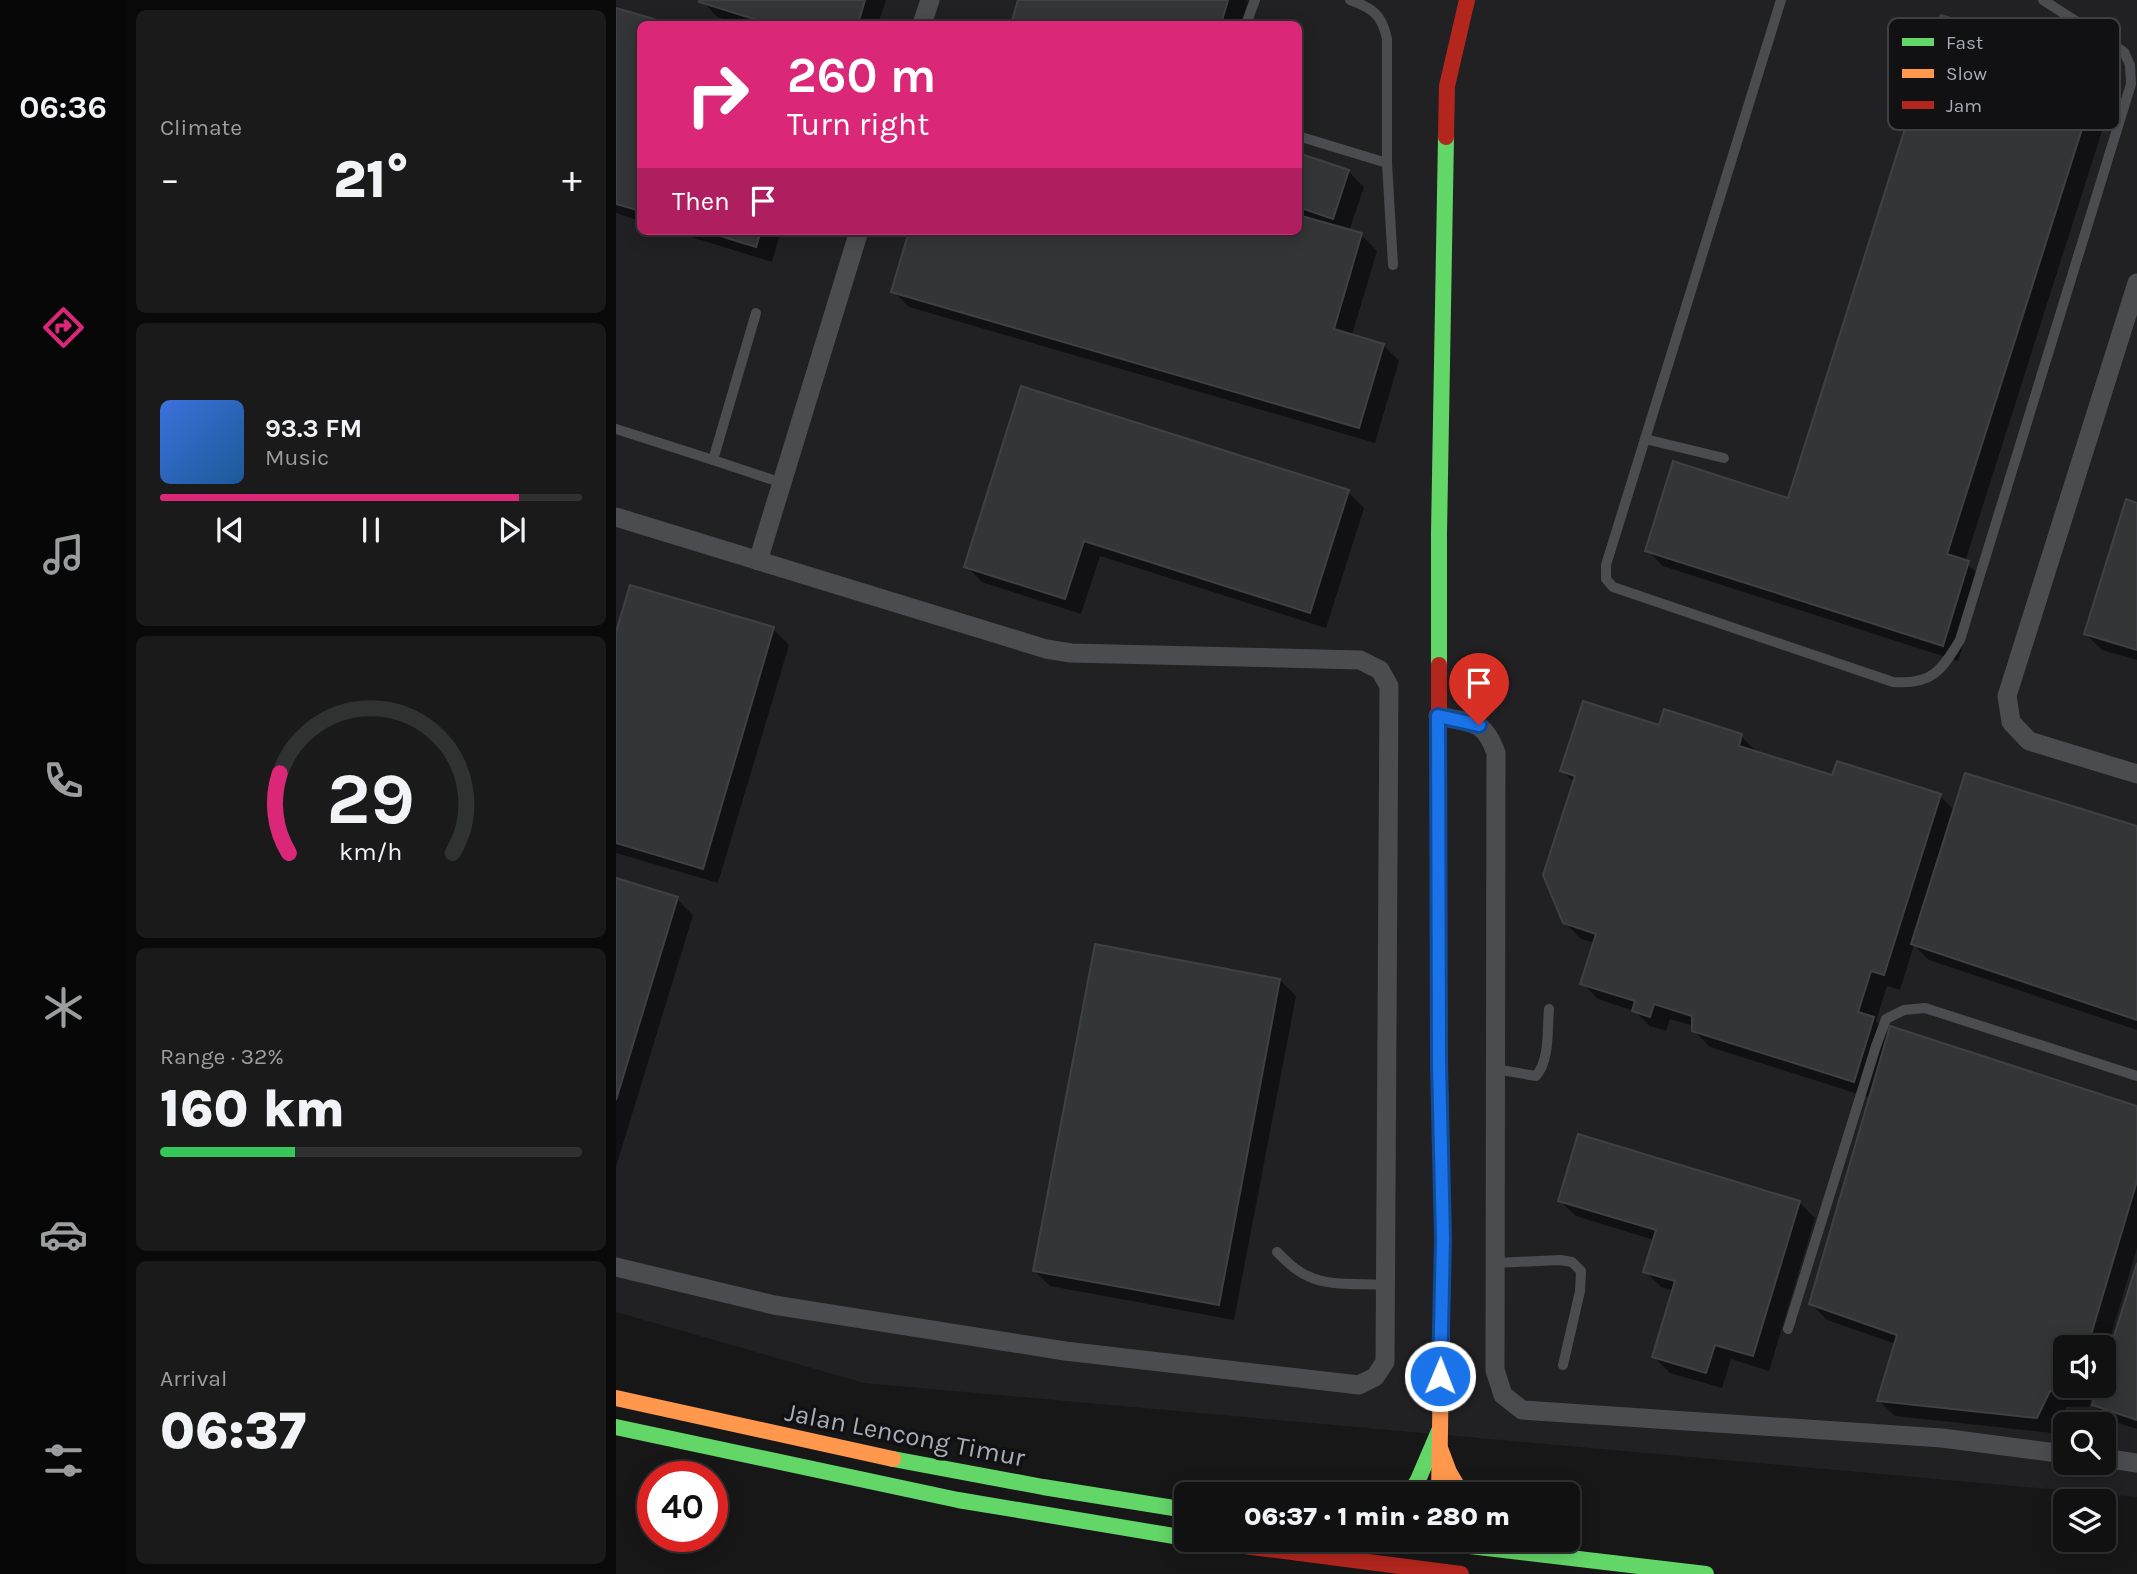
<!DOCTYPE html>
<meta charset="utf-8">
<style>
body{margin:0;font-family:Karla,sans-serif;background:#1a1a1a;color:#f1f3f6;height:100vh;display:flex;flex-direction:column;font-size:26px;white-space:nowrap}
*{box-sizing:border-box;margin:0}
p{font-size:23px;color:#9c9d9f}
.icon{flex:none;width:38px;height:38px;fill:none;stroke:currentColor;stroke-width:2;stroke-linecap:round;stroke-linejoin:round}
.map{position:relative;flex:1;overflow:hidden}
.sheet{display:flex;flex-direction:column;gap:10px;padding:10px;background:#090909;width:490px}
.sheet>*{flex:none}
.top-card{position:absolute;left:21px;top:21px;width:665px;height:214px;border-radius:10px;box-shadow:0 4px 18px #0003,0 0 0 2px #303131;background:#db2777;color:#fff;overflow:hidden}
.tools{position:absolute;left:1437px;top:1335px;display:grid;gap:14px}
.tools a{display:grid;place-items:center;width:63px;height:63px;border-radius:10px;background:#111;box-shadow:0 4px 18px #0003,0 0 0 2px #303131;font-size:35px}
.speed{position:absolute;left:21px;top:1461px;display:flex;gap:14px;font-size:35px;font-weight:700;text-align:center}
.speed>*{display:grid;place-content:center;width:91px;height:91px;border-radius:50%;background:#111;box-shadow:0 4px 18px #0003,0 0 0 2px #303131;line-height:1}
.speed .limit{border:10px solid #d22;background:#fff;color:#111}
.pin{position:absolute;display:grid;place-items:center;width:60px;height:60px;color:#fff;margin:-72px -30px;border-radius:50% 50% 50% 0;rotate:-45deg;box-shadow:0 0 7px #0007}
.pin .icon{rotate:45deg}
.me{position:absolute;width:77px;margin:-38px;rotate:1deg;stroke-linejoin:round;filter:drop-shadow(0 0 5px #0008)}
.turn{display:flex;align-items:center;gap:24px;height:147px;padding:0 35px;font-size:32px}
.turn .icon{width:91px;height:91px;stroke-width:2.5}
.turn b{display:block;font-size:49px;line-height:60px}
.then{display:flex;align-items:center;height:66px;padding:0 35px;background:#0003;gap:14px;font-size:26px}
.big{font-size:52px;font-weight:800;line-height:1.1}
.sheet .card{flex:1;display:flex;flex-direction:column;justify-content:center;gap:10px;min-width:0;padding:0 24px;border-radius:10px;background:#1a1a1a}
.sheet .dial{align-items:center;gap:0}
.dial svg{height:182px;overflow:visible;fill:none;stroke:#303131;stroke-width:7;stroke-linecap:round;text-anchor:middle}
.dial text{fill:#f1f3f6;stroke:none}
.song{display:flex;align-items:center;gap:21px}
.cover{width:84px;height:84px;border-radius:10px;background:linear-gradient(135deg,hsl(220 70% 55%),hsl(210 70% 35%))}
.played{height:7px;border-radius:4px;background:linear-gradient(90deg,#db2777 85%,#303131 85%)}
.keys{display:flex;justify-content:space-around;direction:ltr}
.heat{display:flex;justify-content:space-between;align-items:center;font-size:38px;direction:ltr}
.charge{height:10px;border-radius:5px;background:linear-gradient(90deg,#34c759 32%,#303131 0)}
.trip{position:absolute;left:558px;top:1482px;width:406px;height:70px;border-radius:10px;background:#111;box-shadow:0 4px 18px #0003,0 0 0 2px #303131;font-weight:800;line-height:70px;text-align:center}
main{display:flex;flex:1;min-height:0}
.menu{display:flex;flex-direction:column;width:126px;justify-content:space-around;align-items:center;background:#070707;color:#9c9d9f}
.menu .icon{width:49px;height:49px}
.menu .active{color:#db2777}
.menu b{font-size:32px;color:#f1f3f6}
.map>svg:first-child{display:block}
.built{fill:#212124;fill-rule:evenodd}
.shadow{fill:#0007}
.building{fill:#343537;stroke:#3f4043;stroke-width:2}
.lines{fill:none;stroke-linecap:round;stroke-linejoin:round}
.lane{stroke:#4b4c50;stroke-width:10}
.street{stroke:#4b4c50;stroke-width:19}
.fast{stroke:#63d668;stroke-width:16}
.slow{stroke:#ff974d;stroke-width:16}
.jam{stroke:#b3261e;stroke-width:16}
.route-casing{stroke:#114b97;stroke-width:18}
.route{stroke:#1a73e8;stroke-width:12}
.labels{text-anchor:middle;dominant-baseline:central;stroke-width:7;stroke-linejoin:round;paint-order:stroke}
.street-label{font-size:26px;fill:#a8adb8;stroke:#111113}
.key{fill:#111113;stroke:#3e4045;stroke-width:2}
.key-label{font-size:19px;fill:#a8adb8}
</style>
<main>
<nav class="menu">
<b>06:36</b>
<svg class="icon active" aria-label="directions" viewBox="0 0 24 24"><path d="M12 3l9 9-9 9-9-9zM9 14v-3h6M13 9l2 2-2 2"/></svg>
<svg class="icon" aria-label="music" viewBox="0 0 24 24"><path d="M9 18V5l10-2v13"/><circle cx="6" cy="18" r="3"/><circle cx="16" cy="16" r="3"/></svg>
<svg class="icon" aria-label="phone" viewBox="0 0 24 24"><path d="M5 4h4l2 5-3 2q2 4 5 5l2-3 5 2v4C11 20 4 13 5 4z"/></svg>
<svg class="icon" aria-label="climate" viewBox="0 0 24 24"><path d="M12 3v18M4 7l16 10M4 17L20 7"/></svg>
<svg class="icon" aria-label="car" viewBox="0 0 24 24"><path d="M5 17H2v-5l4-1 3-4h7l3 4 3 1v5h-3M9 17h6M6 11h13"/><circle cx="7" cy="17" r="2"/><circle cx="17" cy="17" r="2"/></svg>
<svg class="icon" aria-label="filters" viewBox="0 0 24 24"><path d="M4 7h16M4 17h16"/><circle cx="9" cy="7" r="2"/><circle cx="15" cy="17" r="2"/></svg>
</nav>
<section class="sheet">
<div class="card"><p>Climate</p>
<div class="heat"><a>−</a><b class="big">21°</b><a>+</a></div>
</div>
<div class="card">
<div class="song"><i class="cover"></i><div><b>93.3 FM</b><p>Music</p></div></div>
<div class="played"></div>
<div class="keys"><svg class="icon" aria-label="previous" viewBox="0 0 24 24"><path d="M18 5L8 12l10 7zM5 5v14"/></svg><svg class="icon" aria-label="pause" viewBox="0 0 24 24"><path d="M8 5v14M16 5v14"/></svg><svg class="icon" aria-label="next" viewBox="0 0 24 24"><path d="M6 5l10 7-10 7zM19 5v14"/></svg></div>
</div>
<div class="card dial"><svg viewBox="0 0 100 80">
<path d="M14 69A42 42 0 1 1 86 69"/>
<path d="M14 69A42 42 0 0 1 10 34" stroke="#db2777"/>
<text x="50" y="56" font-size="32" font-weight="700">29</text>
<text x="50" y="72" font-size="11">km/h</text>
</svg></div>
<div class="card"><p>Range · 32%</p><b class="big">160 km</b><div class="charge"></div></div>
<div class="card"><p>Arrival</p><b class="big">06:37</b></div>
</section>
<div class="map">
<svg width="1521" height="1574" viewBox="0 0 1521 1574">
<rect width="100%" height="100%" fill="#171717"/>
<path class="built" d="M0,0h1521v1497l-1273,-114 -248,-71zM24,24h658v207h-658zM1449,1348h39v38h-39zM1449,1424h39v39h-39z"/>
<g class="shadow">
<path d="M86,0h184l-8,24h-139l-22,-7z"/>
<path d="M404,0h226l2,2 -7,22h-229z"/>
<path d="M0,9l49,15h-25v197l-24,-8z"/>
<path d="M1485,68l16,16 -152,478 19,17 -26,82 -295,-95 -16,-16 142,-50z"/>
<path d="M682,155l50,16 16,16 -15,44 12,4 16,16 -25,84 31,10 16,16 -24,82 -466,-136 -16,-16 18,-60h387z"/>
<path d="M56,231h109l-9,31z"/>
<path d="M406,388l326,104 16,16 -38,120 -226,-72 -19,58 -99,-32 -16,-16z"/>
<path d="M1521,504v156l-35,-10 -16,-16z"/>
<path d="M157,629l16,16 -71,238 -102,-30v-215z"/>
<path d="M1044,727l81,9 16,16 76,26 107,18 15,15 182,17v202l-208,-70 -15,-15 -14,45 -13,-4 -11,35 13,14 248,73v140l-33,111v-11h-39v38h30l-6,21h-23l-13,26 -158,-17 -16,-15 17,-57 -69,-24 -16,-16 60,-206 -161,-51 -16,-16v-5l-24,-7 -4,12 -16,-5 -16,-15 -36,-12 -16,-16 13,-40 -14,-4 -17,-17 10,-140 -12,-11z"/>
<path d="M0,880l61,19 16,16 -77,252z"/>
<path d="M664,980l16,16 -62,324 -184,-34 -16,-16z"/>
<path d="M944,1201l239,1 16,16 -46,153 -38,-12 -9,29 -52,-15 -16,-16 20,-66 -13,-4 -16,-16 9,-31 -78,-24z"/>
<path d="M1521,1269v160l-28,-9 -16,-16 6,-18h5v-13z"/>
</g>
<g class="building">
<path d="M84,0h165l-7,24h-88l-71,-22z"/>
<path d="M402,0h210l-7,24h-210z"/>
<path d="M0,8l55,16h-31v187l-24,-7z"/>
<path d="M1325,15l161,51 -155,488 22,7 -26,85 -298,-95 28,-90 115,37z"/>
<path d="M682,153l51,17 -16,49 -35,-12z"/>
<path d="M682,215l64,18 -28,96 50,15 -25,84 -468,-136 18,-61h389z"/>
<path d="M88,231h57l-5,16z"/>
<path d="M405,386l328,104 -39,123 -226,-72 -19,58 -101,-32z"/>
<path d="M1510,499l11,4v147l-53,-16z"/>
<path d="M14,585l144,42 -71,242 -87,-26v-211z"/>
<path d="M967,701l76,24 5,-16 78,25 -3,12 93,29 5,-14 104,33 -57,181 -13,-4 -13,41 16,5 -20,65 -162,-51v-15l-38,-12 -4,13 -18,-6 3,-10 -55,-17 16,-50 -33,-11 -20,-48 32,-99 -15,-5z"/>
<path d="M1349,773l172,53v194l-226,-76z"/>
<path d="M0,878l62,19 -62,203z"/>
<path d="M479,944l185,35 -61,326 -186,-34z"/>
<path d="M1274,1026l247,80v75l-50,167h-22v38h10l-2,6 -23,-1 -13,27 -160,-17 20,-66 -88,-31z"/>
<path d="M962,1134l222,67 -47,155 -38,-11 -9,28 -54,-16 23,-76 -32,-9 13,-42 -98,-29z"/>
<path d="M1521,1263v157l-45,-15 6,-19h6v-18z"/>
</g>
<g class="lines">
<g class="lane">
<path d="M734,0c22,8 32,14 37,39v124l6,102"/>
<path d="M1165,0l-175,565v14l7,8 280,95c39,3 48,-11 67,-42l171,-556 -1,-19 -6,-13 -81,-52"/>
<path d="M630,24l9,-24"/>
<path d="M682,136l89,27"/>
<path d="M140,313l-43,147 69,23"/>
<path d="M0,429l97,31"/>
<path d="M1029,439l79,19"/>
<path d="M879,1069l41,7c14,-16 11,-46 13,-67"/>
<path d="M661,1252c9,9 19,19 31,24 21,11 54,7 77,9"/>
<path d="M879,1263l65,-3 12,2 9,9 -1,20 -17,74"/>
<path d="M1172,1329l88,-283 10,-27 18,-9 21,-2 212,68"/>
</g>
<g class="street">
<path d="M306,24l8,-24"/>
<path d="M1521,283l-130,413 4,26 18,19 108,33"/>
<path d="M0,517l430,132 25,4 289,7 20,10 9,16 -4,676 -10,15 -16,8 -294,-34 -291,-46 -158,-38"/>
<path d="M142,561l101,-330"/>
<path d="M822,716c33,7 46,3 58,37l-1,617 8,25 19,15 420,28 123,16"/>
<path d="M1488,1458l33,5"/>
</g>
<g class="fast">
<path d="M823,665v-132l7,-396"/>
<path d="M0,1427l342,73 228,38"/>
<path d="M277,1459l150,28 143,23"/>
<path d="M793,1494l9,-14 21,-49"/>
<path d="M803,1540l287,34"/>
</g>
<g class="slow">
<path d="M823,1040l4,199 -4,255"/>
<path d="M0,1398l277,61"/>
<path d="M824,1448l9,24 13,22"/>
</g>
<g class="jam">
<path d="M830,137l1,-51 20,-86"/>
<path d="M823,665v375"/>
<path d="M582,1540l263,34"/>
</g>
</g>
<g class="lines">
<g class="route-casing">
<path id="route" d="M824,1376l3,-137 -4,-176 -1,-347 41,9"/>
</g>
<use href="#route" class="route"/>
</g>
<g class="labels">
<g class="street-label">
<text transform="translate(289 1435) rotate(11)">Jalan Lencong Timur</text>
</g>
</g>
<rect x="1272" y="18" width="232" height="112" rx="10" class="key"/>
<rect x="1286" y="38" width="32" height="8" fill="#63d668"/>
<rect x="1286" y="69" width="32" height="9" fill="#ff974d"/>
<rect x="1286" y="101" width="32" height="8" fill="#b3261e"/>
<g class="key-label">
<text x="1330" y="49">Fast</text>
<text x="1330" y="80">Slow</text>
<text x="1330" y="112">Jam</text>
</g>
</svg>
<div class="tools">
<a><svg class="icon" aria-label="sound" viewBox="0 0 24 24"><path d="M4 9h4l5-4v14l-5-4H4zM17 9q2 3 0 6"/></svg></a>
<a><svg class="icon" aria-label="search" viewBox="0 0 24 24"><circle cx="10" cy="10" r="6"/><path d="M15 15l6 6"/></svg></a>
<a><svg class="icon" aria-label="layers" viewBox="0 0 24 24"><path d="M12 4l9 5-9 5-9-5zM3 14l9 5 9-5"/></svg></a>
</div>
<div class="speed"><div class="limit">40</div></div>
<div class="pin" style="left:863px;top:725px;background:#d93025"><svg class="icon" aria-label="arrive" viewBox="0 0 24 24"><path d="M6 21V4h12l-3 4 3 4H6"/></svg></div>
<svg class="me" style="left:824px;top:1376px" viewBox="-20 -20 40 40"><circle r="17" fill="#1a73e8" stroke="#fff" stroke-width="3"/><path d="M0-11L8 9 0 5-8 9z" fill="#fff"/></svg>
<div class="trip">06:37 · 1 min · 280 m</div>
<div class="top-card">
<div class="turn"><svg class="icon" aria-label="right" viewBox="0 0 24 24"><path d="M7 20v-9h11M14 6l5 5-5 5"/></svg><div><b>260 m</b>Turn right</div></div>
<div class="then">Then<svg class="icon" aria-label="arrive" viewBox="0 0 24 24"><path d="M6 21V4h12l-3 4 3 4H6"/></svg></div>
</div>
</div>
</main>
